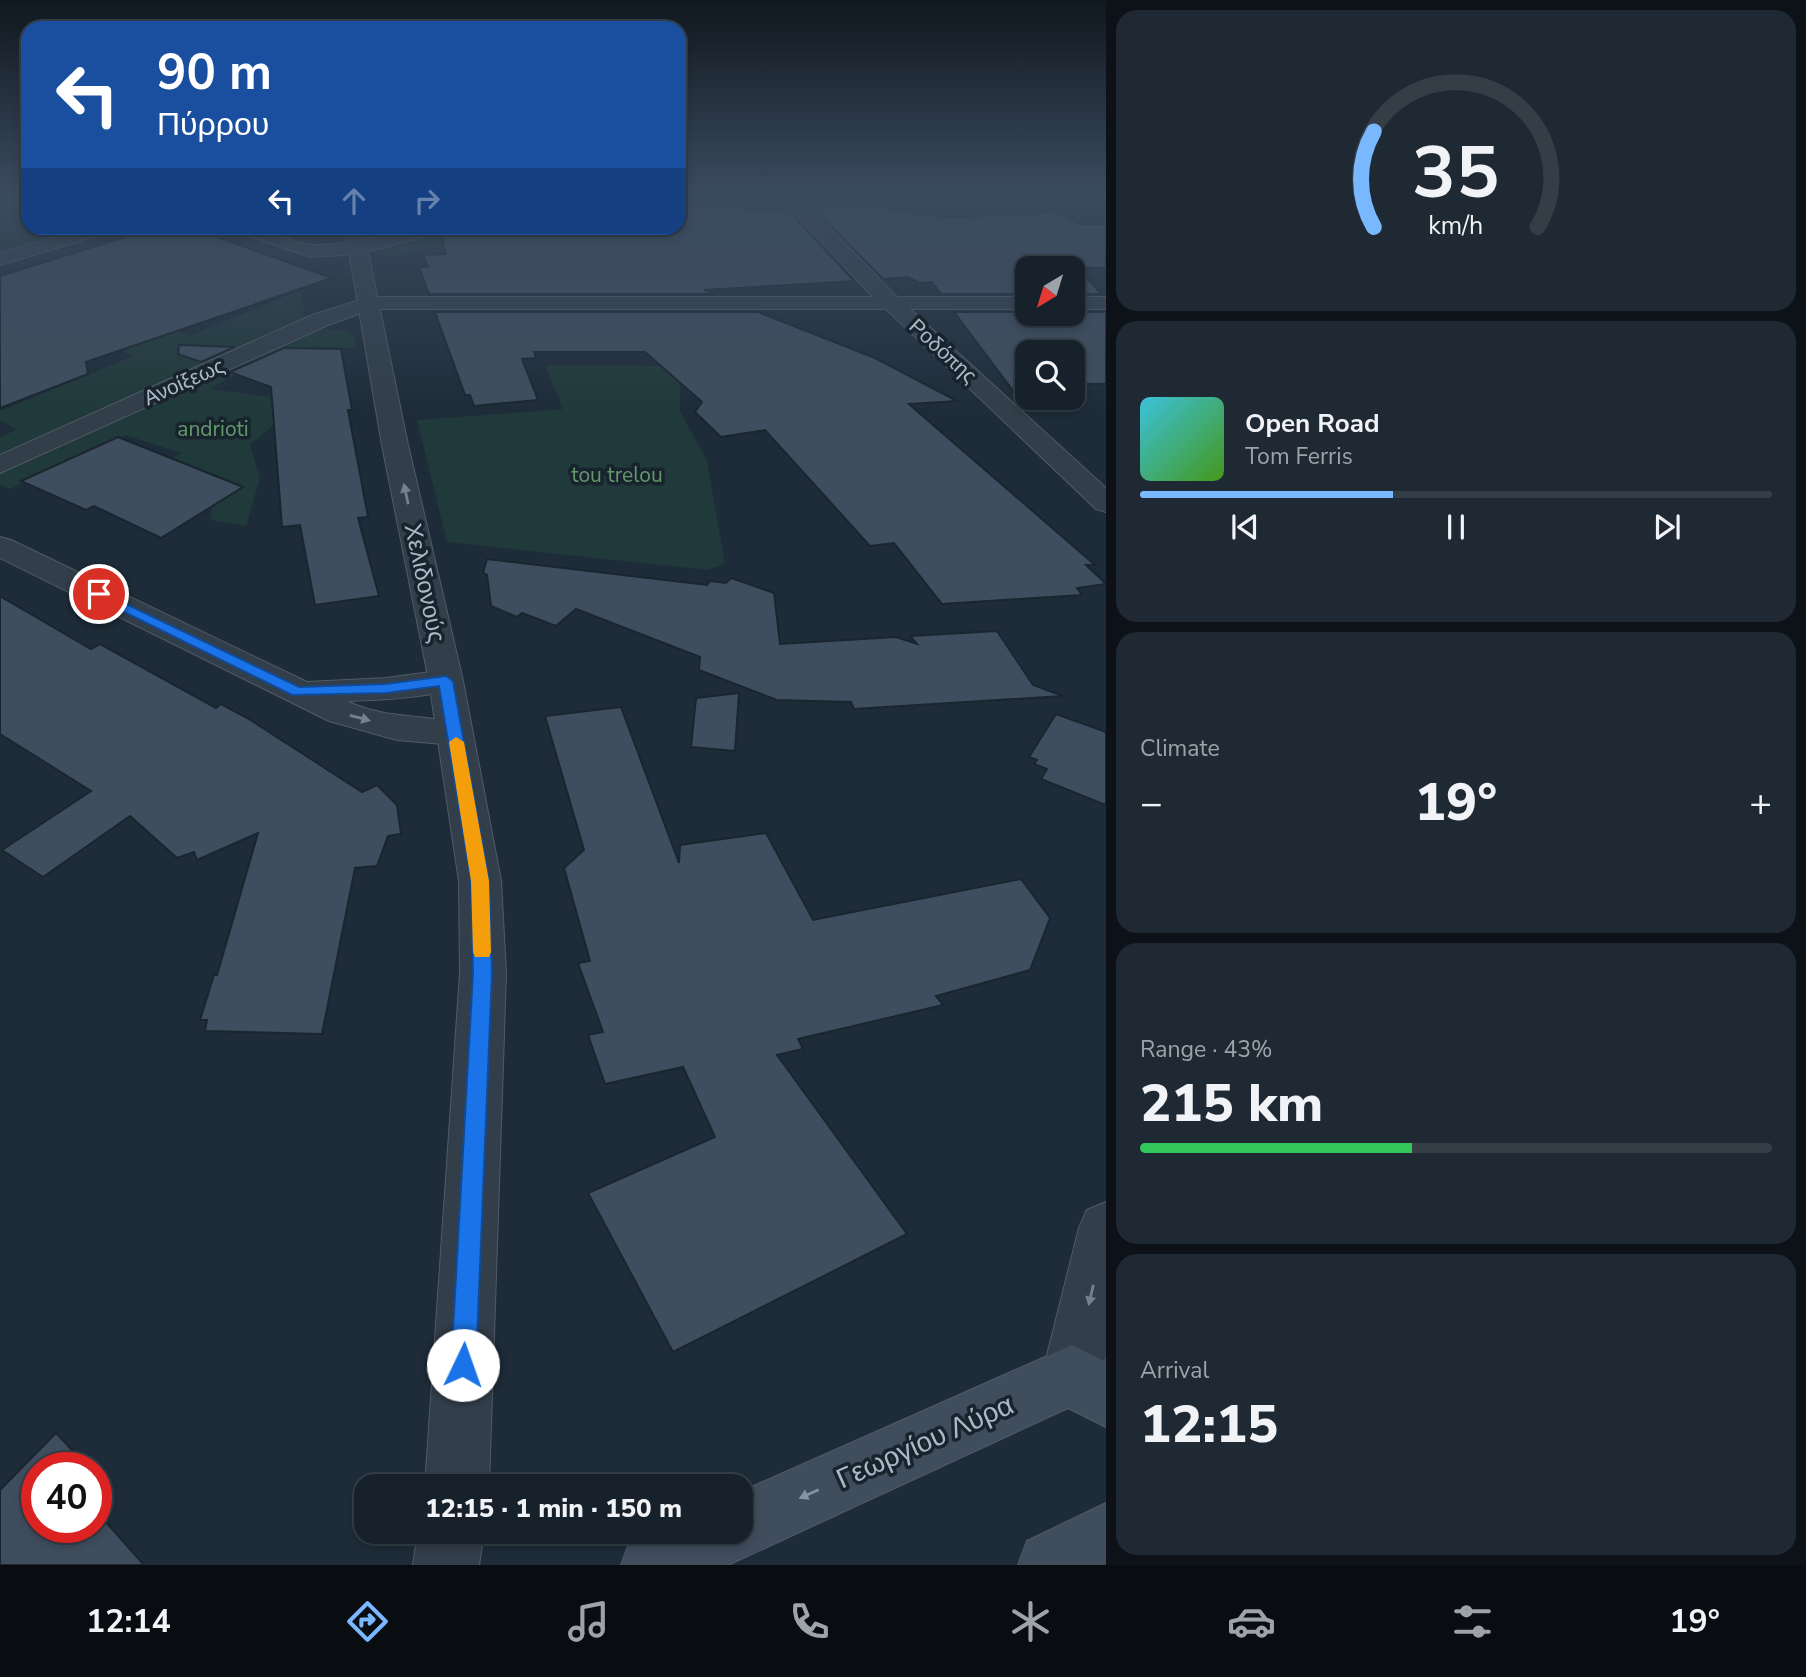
<!DOCTYPE html>
<meta charset="utf-8">
<style>
body{margin:0;font-family:"Nunito Sans",sans-serif;background:#1f2933;color:#f1f3f6;height:100vh;display:flex;flex-direction:column;font-size:26px;white-space:nowrap}
*{box-sizing:border-box;margin:0}
p{font-size:23px;color:#9ea3a9}
.icon{flex:none;width:38px;height:38px;fill:none;stroke:currentColor;stroke-width:2;stroke-linecap:round;stroke-linejoin:round}
.map{position:relative;flex:1;overflow:hidden}
.details{display:flex;flex-direction:column;gap:10px;padding:10px;background:#0c1218;width:700px}
.details>*{flex:none}
.hud{position:absolute;left:21px;top:21px;width:665px;height:214px;border-radius:21px;box-shadow:0 4px 10px #0003,0 0 0 2px #353e47;background:#1a4fa0;color:#fff;overflow:hidden}
.needle{width:46px;rotate:218deg}
.fabs{position:absolute;left:1015px;top:256px;display:grid;gap:14px}
.fabs a{display:grid;place-items:center;width:70px;height:70px;border-radius:14px;background:#16212b;box-shadow:0 4px 10px #0003,0 0 0 2px #353e47;font-size:35px}
.speed{position:absolute;left:21px;top:1452px;display:flex;gap:14px;font-size:35px;font-weight:700;text-align:center}
.speed>*{display:grid;place-content:center;width:91px;height:91px;border-radius:50%;background:#16212b;box-shadow:0 4px 10px #0003,0 0 0 2px #353e47;line-height:1}
.speed .limit{border:10px solid #d22;background:#fff;color:#111}
.pin{position:absolute;display:grid;place-items:center;width:60px;height:60px;color:#fff;margin:-30px;border:4px solid #fff;border-radius:50%;box-shadow:0 2px 7px #0007}
.me{position:absolute;width:77px;margin:-38px;rotate:3deg;stroke-linejoin:round;filter:drop-shadow(0 0 5px #0008)}
.turn{display:flex;align-items:center;gap:24px;height:147px;padding:0 21px;font-size:32px}
.turn .icon{width:91px;height:91px;stroke-width:2.5}
.turn b{display:block;font-size:49px;line-height:60px}
.lanes{display:flex;align-items:center;height:66px;padding:0 21px;background:#0003;justify-content:center;gap:35px;direction:ltr}
.lanes .off{opacity:.35}
.big{font-size:52px;font-weight:800;line-height:1.1}
.details .card{flex:1;display:flex;flex-direction:column;justify-content:center;gap:10px;min-width:0;padding:0 24px;border-radius:21px;background:#1f2933}
.details .dial{align-items:center;gap:0}
.dial svg{height:182px;overflow:visible;fill:none;stroke:#353e47;stroke-width:7;stroke-linecap:round;text-anchor:middle}
.dial text{fill:#f1f3f6;stroke:none}
.song{display:flex;align-items:center;gap:21px}
.cover{width:84px;height:84px;border-radius:10px;background:linear-gradient(135deg,hsl(190 70% 55%),hsl(100 70% 35%))}
.played{height:7px;border-radius:4px;background:linear-gradient(90deg,#79b7ff 40%,#353e47 40%)}
.keys{display:flex;justify-content:space-around;direction:ltr}
.heat{display:flex;justify-content:space-between;align-items:center;font-size:38px;direction:ltr}
.charge{height:10px;border-radius:5px;background:linear-gradient(90deg,#34c759 43%,#353e47 0)}
.trip{position:absolute;left:354px;top:1474px;width:399px;height:70px;border-radius:21px;background:#16212b;box-shadow:0 4px 10px #0003,0 0 0 2px #353e47;font-weight:800;line-height:70px;text-align:center}
.tab-bar{display:flex;height:112px;justify-content:space-around;align-items:center;background:#090d11;color:#9ea3a9}
.tab-bar .icon{width:49px;height:49px}
.tab-bar .selected{color:#79b7ff}
.tab-bar b{font-size:32px;color:#f1f3f6}
main{display:flex;flex:1;min-height:0}
.map>svg:first-child{display:block}
.green{fill:#20393a}
.building{fill:#3f4e5e;stroke:#1a2530;stroke-width:2}
.lines{fill:none;stroke-linecap:round;stroke-linejoin:round}
.minor-casing{stroke:#505b67;stroke-width:2}
.tertiary-casing{stroke:#505b67;stroke-width:2}
.secondary-casing{stroke:#505b67;stroke-width:2}
.minor{fill:#323e4a;fill-rule:evenodd}
.tertiary{fill:#323e4a;fill-rule:evenodd}
.secondary{fill:#404d5d;fill-rule:evenodd}
.oneway{fill:#75818e}
.oneway2{fill:#8693a1}
.route{fill:#1a73e8;stroke:#114b97;stroke-width:2}
.slow{fill:#f59e0b}
.labels{text-anchor:middle;dominant-baseline:central;stroke-width:7;stroke-linejoin:round;paint-order:stroke}
.far-street-label{font-size:21px;fill:#acb8c6;stroke:#18232e}
.far-park-label{font-size:21px;fill:#62996a;stroke:#18232e}
.street-label{font-size:24px;fill:#acb8c6;stroke:#18232e}
.near-street-label{font-size:28px;fill:#acb8c6;stroke:#18232e}
</style>
<main>
<div class="map">
<svg width="1106" height="1565" viewBox="0 0 1106 1565">
<rect width="100%" height="100%" fill="#1e2c39"/>
<g class="green">
<path d="M14,198l9,3 5,-1v28h61l-89,26v-52z"/>
<path d="M469,228h129l34,12c-75,1 -149,2 -222,10l-3,4 -24,2v-5z"/>
<path d="M301,290l4,30 -305,140v-23l16,-7 -16,-10v-9l134,-55 -53,-20 63,-20 45,20z"/>
<path d="M317,328l32,4 6,7 1,9 -48,-1 -66,23 -32,19 62,8 9,22 -31,26 10,33 -14,48 -36,-6 4,-21 -68,-26 35,-20 -56,-18 -115,54 -10,-4v-11l189,-85h9l-12,-2z"/>
<path d="M545,365l136,1 -1,45 27,50 18,103 -18,6 -260,-28 -30,-122 146,-11z"/>
</g>
<g class="building">
<path d="M737,201l9,10 41,-2 67,72 -150,9 11,4h-286l-10,-27h9l-5,-12 23,-1 -5,-19 8,-7h230v-24z"/>
<path d="M869,206l36,4 5,4 20,-1 6,5 123,-6 20,12h27v44h-27l22,26h-28v-26h-46v26h-86l-9,-12 -12,1 -12,-6 -25,2 -70,-71z"/>
<path d="M154,228h38l140,50 -246,84 2,12 -88,34v-132z"/>
<path d="M435,312h323l117,46 82,43 -48,3 186,161h-9l20,19 -29,4 5,7 -140,9 -48,-61 -24,3 -105,-116 -44,7 -26,-25 7,-10 -57,-50h-111l2,6 -14,1 16,41 -64,6 -4,-11h-5z"/>
<path d="M954,312h152v72h-33l8,8 -8,1v-41h-46v44h-10z"/>
<path d="M179,345l56,2 -34,15 -23,-8z"/>
<path d="M284,348l57,1 11,61h-4l20,107 -10,1 21,78 -64,9 -15,-80 -18,2 -11,-140 -41,-15z"/>
<path d="M118,437l125,50 -82,51 -67,-32 -8,4 -65,-29z"/>
<path d="M487,559l220,26 3,-4 16,2 5,-5 43,15 6,51 116,-7 21,7 -7,-8 87,-5 36,54 30,11 -209,13 -3,-7 -74,-2 -78,-30 1,-13 -124,-48 -20,17 -34,-13 -5,4 -26,-11 -4,-31 -4,-2z"/>
<path d="M0,596l91,53 9,-5 116,64 5,-4 28,15 113,73 15,-7 20,20 4,29 -13,2 -11,30 -22,2 -33,166 -117,-3 2,-11h-7l14,-45h3l41,-142 -61,27 -3,-8 -17,6 -47,-42 -87,61 -41,-27 89,-59 -91,-57z"/>
<path d="M739,693l-4,58 -44,-4 5,-49z"/>
<path d="M621,707l58,156 1,-18 86,-12 47,87 208,-41 29,39 -20,52 -94,26 7,9 -145,34 5,10 -26,6 130,179 -234,118 -85,-159 127,-56 -32,-70 -78,17 -17,-49 15,-3 -25,-69 12,-2 -26,-93 20,-18 -39,-134z"/>
<path d="M1056,714l50,18v73l-65,-26 6,-10 -13,-5 3,-4 -8,-3z"/>
<path d="M56,1433l33,35h-52v60h59v-17l48,54h-144v-75z"/>
<path d="M96,1476l16,17 -16,17z"/>
</g>
<g class="lines">
<g class="minor-casing">
<g id="minor">
<path d="M777,194h19l101,103h130v12h-117l196,179v24l-10,-3 -210,-200h-514l-44,16 -328,148v-18l312,-140 58,-18h503z"/>
<path d="M87,228h27l-3,4 -111,33v-12z"/>
<path d="M232,228c35,-3 54,16 83,17 45,2 88,-21 132,-17l-3,4 -86,22 -47,3 -76,-25z"/>
<rect x="1073" y="297" width="33" height="12"/>
<path d="M0,537l11,3 296,142 79,-4 60,-8 12,4 5,7 -5,7c-36,10 -74,12 -111,13 38,19 81,13 121,24l5,8 -5,8 -13,4 -58,-5 -68,-19 -329,-163z"/>
<path d="M1106,1202v154l-13,40 -21,9 -21,-9 -9,-21 37,-147 8,-18z"/>
</g>
</g>
<g class="tertiary-casing">
<g id="tertiary">
<path d="M345,228h18l45,217 55,236 38,200 5,92 -17,513h-64l35,-513 -1,-92 -30,-200 -47,-236z"/>
<path d="M418,1531h66l-5,34h-66z"/>
</g>
</g>
<g class="secondary-casing">
<g id="secondary">
<path d="M1072,1345l34,17v65l-38,-19 -340,157h-107l9,-24 23,-10h87v-39z"/>
<path d="M1106,1503v62h-88l9,-24z"/>
</g>
</g>
<use href="#minor" class="minor"/>
<use href="#tertiary" class="tertiary"/>
<use href="#secondary" class="secondary"/>
</g>
<defs><path id="oneway-solid" d="M-6-.8H1V-3.2L6.5 0L1 3.2V.8H-6Z" transform="scale(1.75)"/></defs>
<g class="oneway">
<use href="#oneway-solid" transform="translate(406 494) rotate(-102)"/>
<use href="#oneway-solid" transform="translate(360 718) rotate(15)"/>
<use href="#oneway-solid" transform="translate(1091 1295) rotate(103)"/>
</g>
<use class="oneway2" href="#oneway-solid" transform="translate(809 1494) rotate(156)"/>
<linearGradient id="sky" x2="0" y2="1"><stop stop-color="#10181f"/><stop offset="0.47" stop-color="#3b4b5f"/><stop offset="1" stop-color="#3b4b5f" stop-opacity="0"/></linearGradient>
<rect width="1106" height="413" fill="url(#sky)"/>
<path class="route" d="M99,591l200,96 87,-3 60,-8 7,5 36,200 3,92 -16,392 -4,9 -9,3 -8,-3 -4,-9 22,-392 -2,-92 -32,-195 -53,7 -94,2 -198,-98 -1,-3z"/>
<path class="slow" d="M456,737l8,5 25,139 2,71 -2,5h-14l-2,-5 -2,-71 -22,-139z"/>
<g class="labels">
<g class="far-street-label">
<text transform="translate(943 351) rotate(43)">Ροδόπης</text>
<text transform="translate(184 382) rotate(-24)">Ανοίξεως</text>
</g>
<g class="far-park-label">
<text x="213" y="429">andrioti</text>
<text x="617" y="475">tou trelou</text>
</g>
<g class="street-label">
<text transform="translate(425 583) rotate(78)">Χελιδονούς</text>
</g>
<g class="near-street-label">
<text transform="translate(925 1442) rotate(-24)">Γεωργίου Λύρα</text>
</g>
</g>
</svg>
<div class="fabs">
<a><svg class="needle" viewBox="-14 -14 28 28"><path d="M0-13l5 13h-10z" fill="#e53935"/><path d="M0 13l5-13h-10z" fill="#9ea3a9"/></svg></a>
<a><svg class="icon" aria-label="search" viewBox="0 0 24 24"><circle cx="10" cy="10" r="6"/><path d="M15 15l6 6"/></svg></a>
</div>
<div class="speed"><div class="limit">40</div></div>
<div class="pin" style="left:99px;top:594px;background:#d93025"><svg class="icon" aria-label="arrive" viewBox="0 0 24 24"><path d="M6 21V4h12l-3 4 3 4H6"/></svg></div>
<svg class="me" style="left:463px;top:1365px" viewBox="-20 -20 40 40"><circle r="19" fill="#fff"/><path d="M0-13L10 11 0 6-10 11z" fill="#1a73e8"/></svg>
<div class="trip">12:15 · 1 min · 150 m</div>
<div class="hud">
<div class="turn"><svg class="icon" aria-label="left" viewBox="0 0 24 24"><path d="M17 20v-9H6M10 6l-5 5 5 5"/></svg><div><b>90 m</b>Πύρρου</div></div>
<div class="lanes"><svg class="icon" aria-label="left" viewBox="0 0 24 24"><path d="M17 20v-9H6M10 6l-5 5 5 5"/></svg><svg class="icon off" aria-label="ahead" viewBox="0 0 24 24"><path d="M12 20V5M6 11l6-6 6 6"/></svg><svg class="icon off" aria-label="right" viewBox="0 0 24 24"><path d="M7 20v-9h11M14 6l5 5-5 5"/></svg></div>
</div>
</div>
<section class="details">
<div class="card dial"><svg viewBox="0 0 100 80">
<path d="M14 69A42 42 0 1 1 86 69"/>
<path d="M14 69A42 42 0 0 1 14 27" stroke="#79b7ff"/>
<text x="50" y="56" font-size="32" font-weight="700">35</text>
<text x="50" y="72" font-size="11">km/h</text>
</svg></div>
<div class="card">
<div class="song"><i class="cover"></i><div><b>Open Road</b><p>Tom Ferris</p></div></div>
<div class="played"></div>
<div class="keys"><svg class="icon" aria-label="previous" viewBox="0 0 24 24"><path d="M18 5L8 12l10 7zM5 5v14"/></svg><svg class="icon" aria-label="pause" viewBox="0 0 24 24"><path d="M8 5v14M16 5v14"/></svg><svg class="icon" aria-label="next" viewBox="0 0 24 24"><path d="M6 5l10 7-10 7zM19 5v14"/></svg></div>
</div>
<div class="card"><p>Climate</p>
<div class="heat"><a>−</a><b class="big">19°</b><a>+</a></div>
</div>
<div class="card"><p>Range · 43%</p><b class="big">215 km</b><div class="charge"></div></div>
<div class="card"><p>Arrival</p><b class="big">12:15</b></div>
</section>
</main>
<nav class="tab-bar">
<b>12:14</b>
<svg class="icon selected" aria-label="directions" viewBox="0 0 24 24"><path d="M12 3l9 9-9 9-9-9zM9 14v-3h6M13 9l2 2-2 2"/></svg>
<svg class="icon" aria-label="music" viewBox="0 0 24 24"><path d="M9 18V5l10-2v13"/><circle cx="6" cy="18" r="3"/><circle cx="16" cy="16" r="3"/></svg>
<svg class="icon" aria-label="phone" viewBox="0 0 24 24"><path d="M5 4h4l2 5-3 2q2 4 5 5l2-3 5 2v4C11 20 4 13 5 4z"/></svg>
<svg class="icon" aria-label="climate" viewBox="0 0 24 24"><path d="M12 3v18M4 7l16 10M4 17L20 7"/></svg>
<svg class="icon" aria-label="car" viewBox="0 0 24 24"><path d="M5 17H2v-5l4-1 3-4h7l3 4 3 1v5h-3M9 17h6M6 11h13"/><circle cx="7" cy="17" r="2"/><circle cx="17" cy="17" r="2"/></svg>
<svg class="icon" aria-label="filters" viewBox="0 0 24 24"><path d="M4 7h16M4 17h16"/><circle cx="9" cy="7" r="2"/><circle cx="15" cy="17" r="2"/></svg>
<b>19°</b>
</nav>
